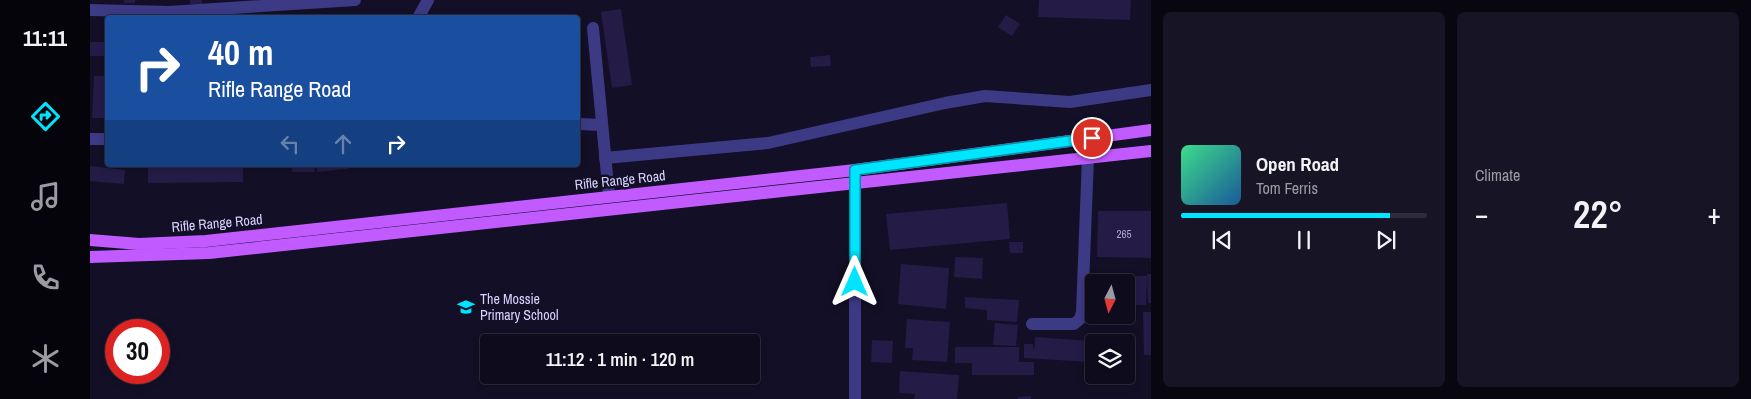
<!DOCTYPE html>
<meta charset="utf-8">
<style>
body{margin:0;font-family:"Archivo Narrow",sans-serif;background:#171425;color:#f1f3f6;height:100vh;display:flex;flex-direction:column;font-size:19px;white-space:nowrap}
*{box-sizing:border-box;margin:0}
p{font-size:16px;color:#9b9ba3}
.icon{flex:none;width:28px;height:28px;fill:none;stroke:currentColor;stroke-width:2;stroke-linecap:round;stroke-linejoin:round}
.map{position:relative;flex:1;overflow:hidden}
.side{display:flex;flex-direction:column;gap:12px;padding:12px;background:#08060f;width:600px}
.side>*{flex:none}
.hud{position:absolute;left:15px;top:15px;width:475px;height:152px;border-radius:5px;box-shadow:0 2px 8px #0003,0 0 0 1px #2e2b3b;background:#1a4fa0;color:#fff;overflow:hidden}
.needle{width:32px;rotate:186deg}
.fabs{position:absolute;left:995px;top:274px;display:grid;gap:10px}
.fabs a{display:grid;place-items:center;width:50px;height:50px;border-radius:5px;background:#0e0b1c;box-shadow:0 2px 8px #0003,0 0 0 1px #2e2b3b;font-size:25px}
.speed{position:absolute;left:15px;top:319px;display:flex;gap:10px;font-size:25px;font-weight:700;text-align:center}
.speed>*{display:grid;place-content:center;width:65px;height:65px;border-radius:50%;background:#0e0b1c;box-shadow:0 2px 8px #0003,0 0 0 1px #2e2b3b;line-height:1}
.speed .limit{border:8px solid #d22;background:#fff;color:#111}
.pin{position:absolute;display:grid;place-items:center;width:42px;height:42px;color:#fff;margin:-21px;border:2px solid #fff;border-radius:50%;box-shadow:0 1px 5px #0007}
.me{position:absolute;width:55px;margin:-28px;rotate:0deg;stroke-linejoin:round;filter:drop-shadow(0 0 4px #0008)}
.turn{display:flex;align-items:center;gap:18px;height:105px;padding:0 20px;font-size:22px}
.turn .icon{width:65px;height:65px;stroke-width:2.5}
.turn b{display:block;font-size:35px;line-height:42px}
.lanes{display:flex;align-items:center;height:48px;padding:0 20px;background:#0003;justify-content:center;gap:25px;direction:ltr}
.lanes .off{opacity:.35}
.big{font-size:38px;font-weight:600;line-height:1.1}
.side .widget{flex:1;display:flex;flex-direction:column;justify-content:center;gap:8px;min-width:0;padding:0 18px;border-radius:8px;background:#171425}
.song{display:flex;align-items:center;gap:15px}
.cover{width:60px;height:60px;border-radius:8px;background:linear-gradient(135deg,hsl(150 70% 55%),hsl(210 70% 35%))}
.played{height:5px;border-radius:2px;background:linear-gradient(90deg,#00e5ff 85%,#2e2b3b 85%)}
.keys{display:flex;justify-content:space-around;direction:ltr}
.heat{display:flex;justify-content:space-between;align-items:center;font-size:28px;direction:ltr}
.side .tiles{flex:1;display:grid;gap:12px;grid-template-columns:repeat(2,1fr)}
.trip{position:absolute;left:390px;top:334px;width:280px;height:50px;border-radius:5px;background:#0e0b1c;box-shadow:0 2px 8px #0003,0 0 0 1px #2e2b3b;font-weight:600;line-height:50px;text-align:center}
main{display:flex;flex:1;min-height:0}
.tabs{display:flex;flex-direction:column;width:90px;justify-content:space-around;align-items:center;background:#06040b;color:#9b9ba3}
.tabs .icon{width:35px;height:35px}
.tabs .selected{color:#00e5ff}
.tabs b{font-size:22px;color:#f1f3f6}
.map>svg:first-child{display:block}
.building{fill:#241b47}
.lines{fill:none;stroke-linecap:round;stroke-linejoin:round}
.minor{stroke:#3d3a85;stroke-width:12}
.major{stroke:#c25bff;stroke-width:12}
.route-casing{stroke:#0095a6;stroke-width:12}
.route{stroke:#00e5ff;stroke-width:9}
.labels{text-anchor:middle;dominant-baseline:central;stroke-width:5;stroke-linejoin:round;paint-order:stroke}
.number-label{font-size:11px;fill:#aca6d1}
.street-label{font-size:14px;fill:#d9d4ff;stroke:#130f26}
.poi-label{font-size:14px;fill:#d9d4ff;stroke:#130f26;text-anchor:start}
</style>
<main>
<nav class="tabs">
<b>11:11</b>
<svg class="icon selected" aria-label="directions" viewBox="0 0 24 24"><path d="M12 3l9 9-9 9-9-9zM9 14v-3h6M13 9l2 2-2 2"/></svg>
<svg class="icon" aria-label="music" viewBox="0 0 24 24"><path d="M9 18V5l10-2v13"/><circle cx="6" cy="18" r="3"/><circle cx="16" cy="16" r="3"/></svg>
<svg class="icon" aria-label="phone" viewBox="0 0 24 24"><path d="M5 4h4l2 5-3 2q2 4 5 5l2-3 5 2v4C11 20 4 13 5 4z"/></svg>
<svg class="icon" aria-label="climate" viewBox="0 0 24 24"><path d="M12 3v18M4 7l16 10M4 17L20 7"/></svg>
</nav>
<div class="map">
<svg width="1061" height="399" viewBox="0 0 1061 399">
<rect width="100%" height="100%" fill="#130f26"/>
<g class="building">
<rect x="34" y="0" width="11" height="3"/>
<path d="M100,0h12v5l-12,-1z"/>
<path d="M949,0h92l-1,20 -92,-3z"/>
<path d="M531,9l11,76 -20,3 -11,-76z"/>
<path d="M916,15l14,9 -8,12 -14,-9z"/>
<rect x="0" y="42" width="18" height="14"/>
<path d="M740,55l1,11 -20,1 -1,-10z"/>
<path d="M4,76h14v46h-2v-4h-14z"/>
<path d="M202,165h22l1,7h-23z"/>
<path d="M227,165h31v4l-31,3z"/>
<path d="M0,166l35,4 -1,14 -34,-3z"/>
<path d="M58,167h95v15l-95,1z"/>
<path d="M917,203l3,36 -120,11 -4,-36z"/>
<path d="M1008,211h53v47l-54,-1z"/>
<path d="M919,242h14v11h-13z"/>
<path d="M865,257l28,1 -1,21 -28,-2z"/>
<path d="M811,264l48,4 -3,41 -48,-5z"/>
<path d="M1057,274h4v29h-3z"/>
<path d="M1033,276h24l-1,29h-20v-23h-3z"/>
<path d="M875,297l54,3 -2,22 -30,-2v-10l-22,-2z"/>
<path d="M1053,312h8v43h-7z"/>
<path d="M817,319l43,3 -3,40 -35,-2 1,-12h-8z"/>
<path d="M905,323l23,2 -2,21 -23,-1z"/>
<path d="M945,337l56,4 -1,21 -66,-4v-14h9l1,7z"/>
<path d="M1003,338l19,1v3h-19z"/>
<path d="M782,340l21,1 -1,22 -21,-1z"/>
<path d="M865,347h64v15h15v13h-62v-12h-17z"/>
<path d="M1002,353h2v18h-3z"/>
<path d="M810,371l59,4 -2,24h-43l1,-5 -16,-1z"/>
<path d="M941,396v3h-13v-2z"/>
</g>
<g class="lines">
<g class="minor">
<path d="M0,10l79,2 186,-12"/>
<path d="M328,18l10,-18"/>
<path d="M503,28l16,168"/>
<path d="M488,124l24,1"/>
<path d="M0,139h18"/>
<path d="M515,158l163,-15 177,-40 40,-7 85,6 81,-12"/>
<path d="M942,324h42l6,-5 2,-7 6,-155"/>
<path d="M765,399v-229"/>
</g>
<g class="major">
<path d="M0,240l49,4 67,-3 649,-71 296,-40"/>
<path d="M0,257l119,-4 942,-102"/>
</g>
</g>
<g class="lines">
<g class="route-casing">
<path id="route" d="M765,282v-112l237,-32"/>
</g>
<use href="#route" class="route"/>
</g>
<defs>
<g id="school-bare" transform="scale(1.35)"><path d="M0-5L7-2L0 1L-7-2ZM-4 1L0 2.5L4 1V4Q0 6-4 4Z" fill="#00e5ff" stroke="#130f26" stroke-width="2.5" paint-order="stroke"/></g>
</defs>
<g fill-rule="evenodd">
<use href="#school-bare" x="376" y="307"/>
</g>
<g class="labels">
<g class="number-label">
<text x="1034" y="234">265</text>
</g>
<g class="street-label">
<text transform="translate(530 180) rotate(-6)">Rifle Range Road</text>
<text transform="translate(127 223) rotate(-5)">Rifle Range Road</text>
</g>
<g class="poi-label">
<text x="390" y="299">The Mossie<tspan x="390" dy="16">Primary School</tspan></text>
</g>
</g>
</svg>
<div class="fabs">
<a><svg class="needle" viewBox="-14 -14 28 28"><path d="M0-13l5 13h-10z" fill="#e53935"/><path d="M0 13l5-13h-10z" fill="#9b9ba3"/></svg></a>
<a><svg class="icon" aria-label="layers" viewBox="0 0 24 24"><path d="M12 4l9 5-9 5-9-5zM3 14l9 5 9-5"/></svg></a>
</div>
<div class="speed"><div class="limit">30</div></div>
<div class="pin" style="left:1002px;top:138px;background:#d93025"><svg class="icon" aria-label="arrive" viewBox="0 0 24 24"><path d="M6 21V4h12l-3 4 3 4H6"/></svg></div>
<svg class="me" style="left:765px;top:282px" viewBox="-20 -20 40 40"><path d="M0-17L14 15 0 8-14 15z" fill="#00e5ff" stroke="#fff" stroke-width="4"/></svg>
<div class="trip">11:12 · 1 min · 120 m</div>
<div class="hud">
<div class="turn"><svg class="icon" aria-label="right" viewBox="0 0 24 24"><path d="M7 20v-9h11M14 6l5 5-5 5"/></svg><div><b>40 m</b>Rifle Range Road</div></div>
<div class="lanes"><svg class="icon off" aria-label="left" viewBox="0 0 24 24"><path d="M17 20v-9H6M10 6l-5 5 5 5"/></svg><svg class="icon off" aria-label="ahead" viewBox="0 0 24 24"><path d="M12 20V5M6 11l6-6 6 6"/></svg><svg class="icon" aria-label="right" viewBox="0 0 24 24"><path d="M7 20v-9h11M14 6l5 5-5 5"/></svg></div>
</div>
</div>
<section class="side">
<div class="tiles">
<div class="widget">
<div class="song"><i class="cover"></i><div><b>Open Road</b><p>Tom Ferris</p></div></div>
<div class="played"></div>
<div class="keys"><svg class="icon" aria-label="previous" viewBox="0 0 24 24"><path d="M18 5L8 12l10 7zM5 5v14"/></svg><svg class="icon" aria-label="pause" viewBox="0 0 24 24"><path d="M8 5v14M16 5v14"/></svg><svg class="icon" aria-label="next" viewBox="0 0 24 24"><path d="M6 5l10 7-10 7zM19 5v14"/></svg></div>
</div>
<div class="widget"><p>Climate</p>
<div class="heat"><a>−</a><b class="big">22°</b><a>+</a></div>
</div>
</div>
</section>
</main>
